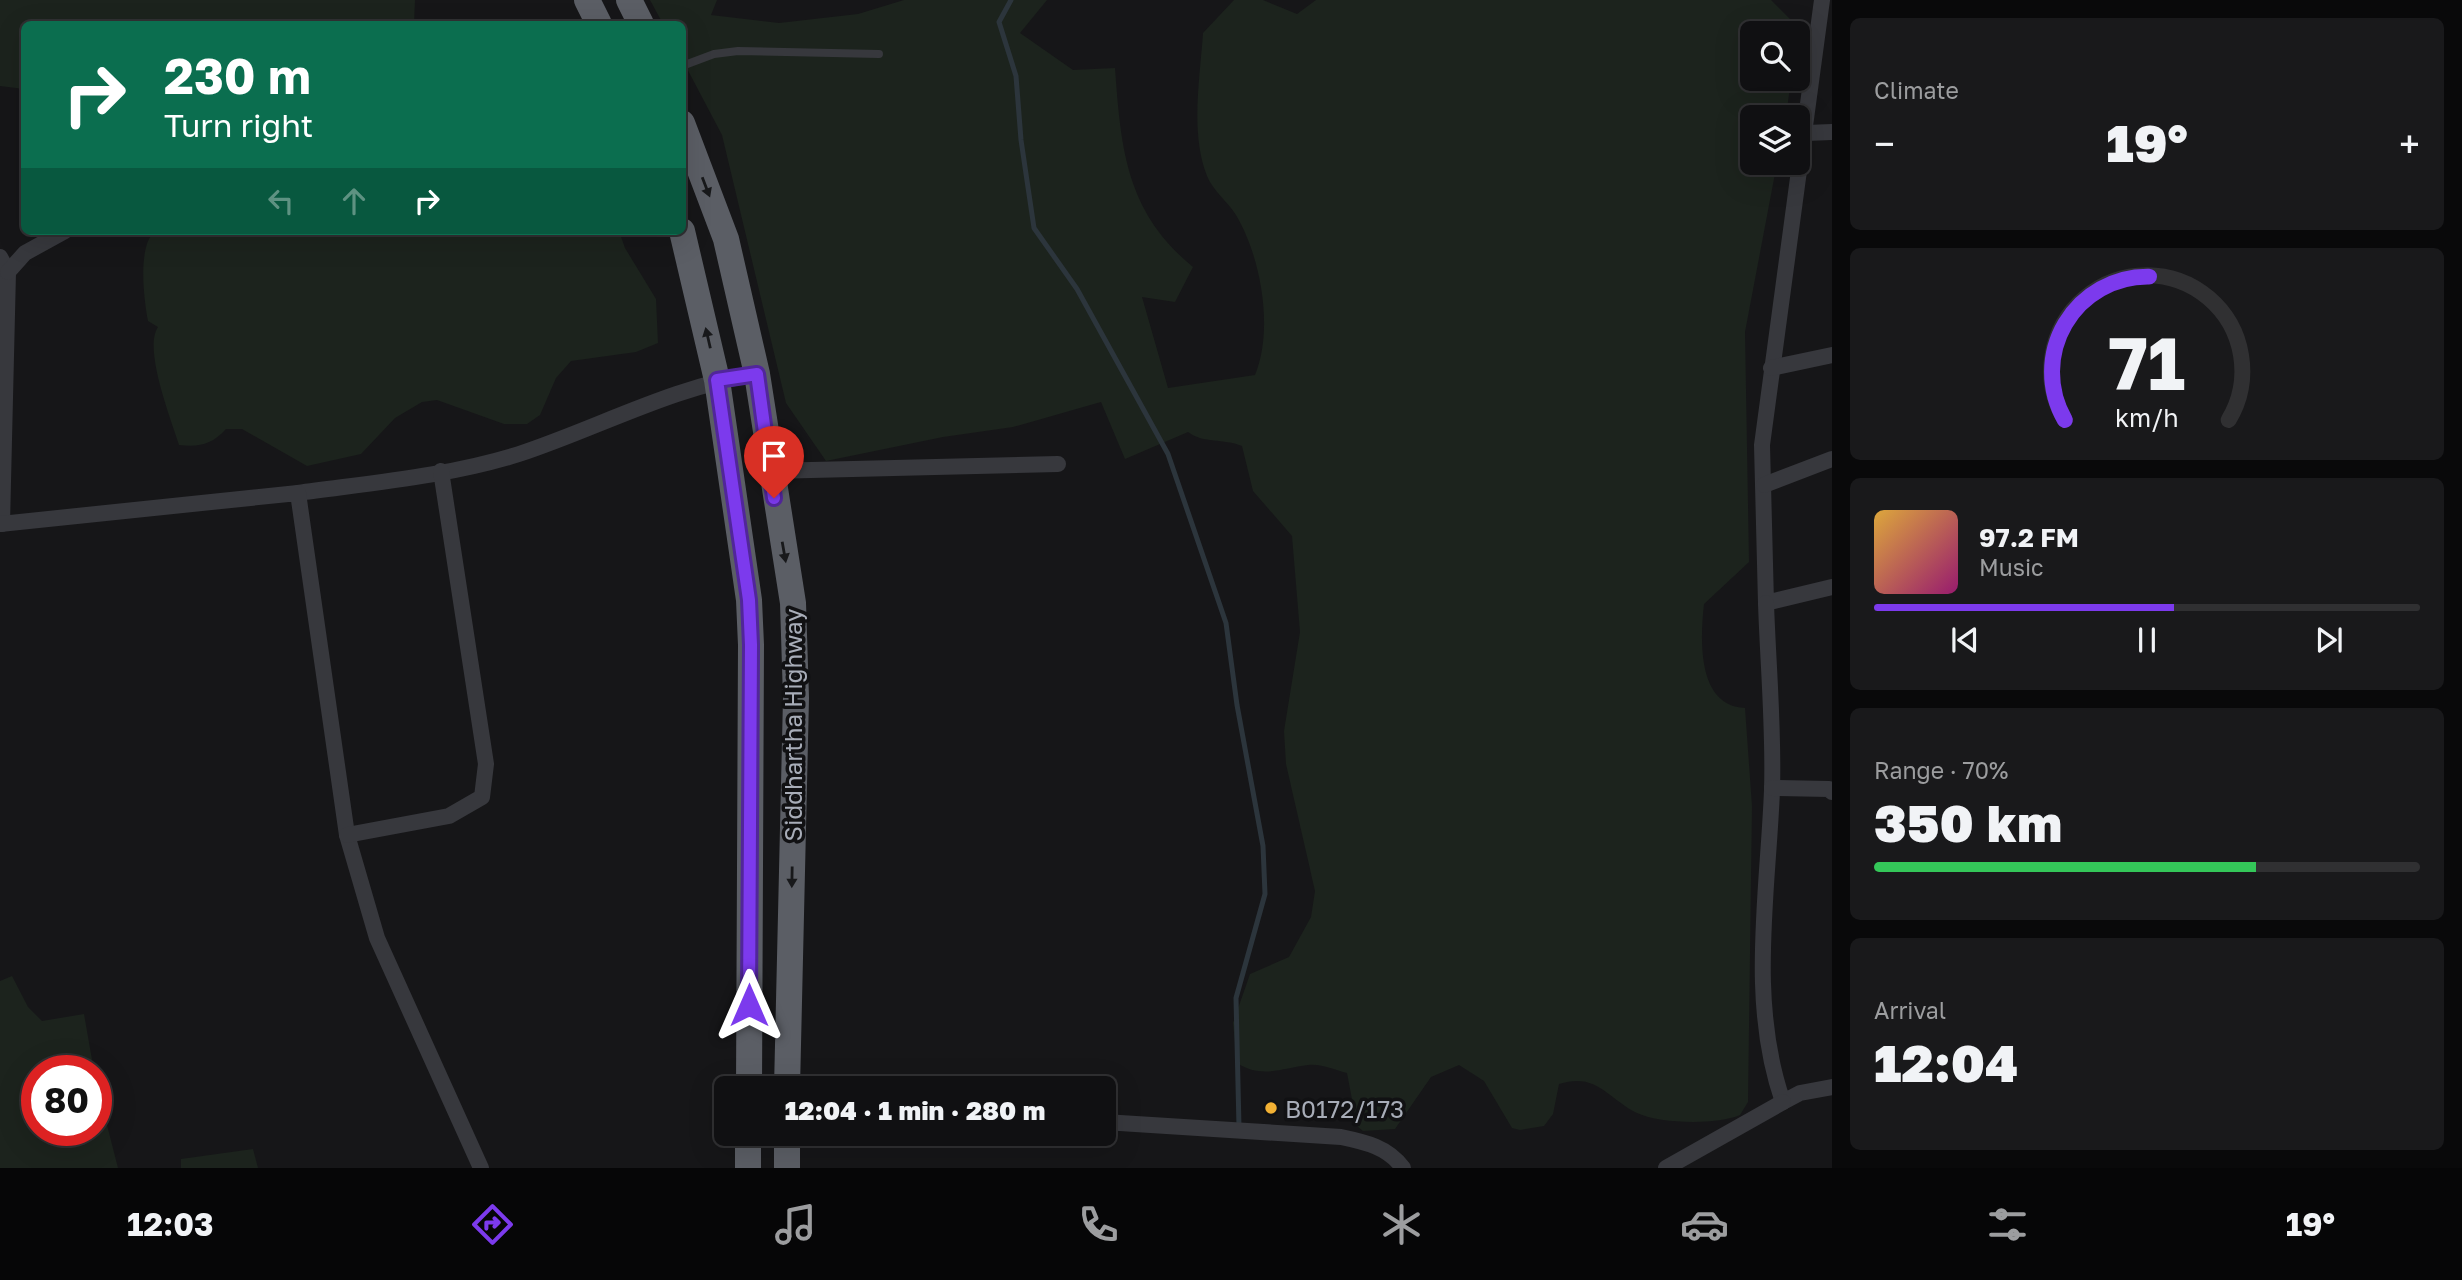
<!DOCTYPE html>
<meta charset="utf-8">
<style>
body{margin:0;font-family:"Golos Text",sans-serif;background:#19191b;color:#f1f3f6;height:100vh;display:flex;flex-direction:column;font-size:26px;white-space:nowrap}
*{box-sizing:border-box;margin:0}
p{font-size:23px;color:#9c9d9f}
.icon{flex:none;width:38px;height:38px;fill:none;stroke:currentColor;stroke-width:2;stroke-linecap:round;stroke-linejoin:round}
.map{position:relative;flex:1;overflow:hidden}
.drawer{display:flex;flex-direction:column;gap:18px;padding:18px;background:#09090a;width:630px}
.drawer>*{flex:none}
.banner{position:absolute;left:21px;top:21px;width:665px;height:214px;border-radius:10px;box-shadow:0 7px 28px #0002,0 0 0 2px #303032;background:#0b6e4f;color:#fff;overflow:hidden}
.buttons{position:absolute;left:1740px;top:21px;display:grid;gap:14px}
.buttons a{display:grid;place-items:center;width:70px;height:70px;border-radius:10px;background:#101012;box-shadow:0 7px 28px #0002,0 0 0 2px #303032;font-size:35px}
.speed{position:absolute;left:21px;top:1055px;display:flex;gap:14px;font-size:35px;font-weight:700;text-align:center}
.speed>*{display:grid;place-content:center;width:91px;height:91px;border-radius:50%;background:#101012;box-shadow:0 7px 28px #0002,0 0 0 2px #303032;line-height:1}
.speed .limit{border:10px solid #d22;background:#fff;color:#111}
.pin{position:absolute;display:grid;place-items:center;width:60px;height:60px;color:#fff;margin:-72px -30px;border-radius:50% 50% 50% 0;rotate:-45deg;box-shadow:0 0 7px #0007}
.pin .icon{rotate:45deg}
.me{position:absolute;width:77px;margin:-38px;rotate:0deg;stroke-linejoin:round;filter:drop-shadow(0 0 5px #0008)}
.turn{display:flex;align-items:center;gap:24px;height:147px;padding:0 28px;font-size:32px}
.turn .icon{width:91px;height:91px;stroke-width:2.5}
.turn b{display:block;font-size:49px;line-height:60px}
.lanes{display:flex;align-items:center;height:66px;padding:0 28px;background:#0003;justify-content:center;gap:35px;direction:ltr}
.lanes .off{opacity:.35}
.big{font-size:52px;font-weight:800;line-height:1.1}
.drawer .card{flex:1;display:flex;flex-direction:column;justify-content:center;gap:10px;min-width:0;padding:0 24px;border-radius:10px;background:#19191b}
.drawer .dial{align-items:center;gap:0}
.dial svg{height:182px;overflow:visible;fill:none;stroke:#303032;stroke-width:7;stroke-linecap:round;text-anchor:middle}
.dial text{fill:#f1f3f6;stroke:none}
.song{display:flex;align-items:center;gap:21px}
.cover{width:84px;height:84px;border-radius:10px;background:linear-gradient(135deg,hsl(40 70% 55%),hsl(320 70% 35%))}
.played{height:7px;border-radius:4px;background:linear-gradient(90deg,#7c3aed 55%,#303032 55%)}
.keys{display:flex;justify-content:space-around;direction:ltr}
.heat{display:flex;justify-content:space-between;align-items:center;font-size:38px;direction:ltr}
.charge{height:10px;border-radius:5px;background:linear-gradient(90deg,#34c759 70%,#303032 0)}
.trip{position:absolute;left:714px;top:1076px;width:402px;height:70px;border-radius:10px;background:#101012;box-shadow:0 7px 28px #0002,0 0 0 2px #303032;font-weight:800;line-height:70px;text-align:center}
.dock{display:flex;height:112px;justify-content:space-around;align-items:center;background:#060607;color:#9c9d9f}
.dock .icon{width:49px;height:49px}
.dock .current{color:#7c3aed}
.dock b{font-size:32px;color:#f1f3f6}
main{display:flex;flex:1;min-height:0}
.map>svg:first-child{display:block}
.green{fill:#1c231d}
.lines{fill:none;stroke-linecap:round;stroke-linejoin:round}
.stream{stroke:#2c353c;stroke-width:5}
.service{stroke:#37383d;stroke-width:8}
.minor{stroke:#37383d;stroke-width:16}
.trunk{stroke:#5b5e65;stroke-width:26}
.oneway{fill:#18191b}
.route-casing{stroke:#51269a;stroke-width:18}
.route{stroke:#7c3aed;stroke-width:12}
.poi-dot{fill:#f2b134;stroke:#111113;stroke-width:2.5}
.labels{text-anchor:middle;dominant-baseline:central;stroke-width:7;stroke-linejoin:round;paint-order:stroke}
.street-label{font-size:24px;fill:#a8adb8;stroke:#111113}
.poi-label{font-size:24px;fill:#a8adb8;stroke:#111113;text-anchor:start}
</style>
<main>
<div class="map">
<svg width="1832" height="1168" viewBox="0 0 1832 1168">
<rect width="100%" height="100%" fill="#161618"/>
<g class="green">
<path d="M0,0h415l-1,24h-390v65l-24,-3z"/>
<path d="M650,0h67l-6,15 68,8 79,-9 46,-14h143l-27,33 53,37 42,-2c6,81 11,144 78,199l-18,35 -33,-5 26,91 87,-13c19,-46 6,-118 -19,-160 -8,-13 -23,-24 -29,-39 -17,-43 -7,-98 -4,-143l31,-33h29l34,14 19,-14h455l19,19 1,14h-39v46h39l-5,38h-34v46h25l-32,169 4,230 -45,42c-4,36 -7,102 41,104l7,98 -4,296 -8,13c-24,10 -79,9 -103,-2 -30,-15 -40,-41 -78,-29l-6,30 -9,12 -24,4 -8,-2 -28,-47 -25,-16 -28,12 -36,52 -32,2 -6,-5 -10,-53c-11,-3 -27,-10 -39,-8 -26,3 -46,14 -71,-2l-4,-40 17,-49 39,-17 22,-40 4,-26 -29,-127 -2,-33 16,-99 -8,-96 -39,-45 -11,-45c-19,-8 -38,-2 -54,-14l-63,27 -24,-57 -88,25 -70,10 -117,24 -40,-58 -64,-268 -39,-74 -1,-37h-19z"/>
<path d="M155,231h464l6,17 31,51 2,44 -22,9 -65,9 -15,17 -16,37 -13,9h-23l-67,-24 -15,2 -27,16 -34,36 -54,12 -65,-37h-16c-15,16 -26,18 -47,16 -8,-26 -36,-96 -21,-118l-10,-6c-4,-21 -11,-75 7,-90z"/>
<path d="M12,976l16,31 14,14 42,-7 10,57h-57v59h59v-48l22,86h-118v-187z"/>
<path d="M253,1149l5,19h-77v-9z"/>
</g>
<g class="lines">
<path class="stream" d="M1011,0l-12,22 17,54 5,64 13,88 43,61 91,165 58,169 11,82 26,141 2,48 -29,104 3,129"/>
<path class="service" d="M682,66l32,-12 24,-3 141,3"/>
<g class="minor">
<path d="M1822,0l-60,445 4,158 66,-16"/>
<path d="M1806,133l26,-1"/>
<path d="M0,257l8,15 -6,252"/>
<path d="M8,272l17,-19 40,-22"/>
<path d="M1771,368l61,-13"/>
<path d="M770,471l288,-7"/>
<path d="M1764,485l68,-26"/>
<path d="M298,493c72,-10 152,-17 221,-39 79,-26 155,-68 238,-80"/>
<path d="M0,524l298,-31 49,342 30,103 104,230"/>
<path d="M1766,603c2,62 8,125 6,187 -4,103 -24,212 11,312l17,-9 32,-6"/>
<path d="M1772,788l57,1 3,3"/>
<path d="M347,835l102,-19 33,-19 4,-33 -45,-293"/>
<path d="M1104,1122l237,15c24,5 47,10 62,31"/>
<path d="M1666,1168l117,-66"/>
</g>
<g class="trunk">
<path d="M587,0l12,24"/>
<path d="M629,0l12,24"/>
<path d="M682,123l44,116 31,135 36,229 3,95 -9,390"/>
<path d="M682,231l35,149 32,220 2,45 -2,443"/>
<path d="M787,1134v34"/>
<path d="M748,1168v-34"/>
</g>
</g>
<defs><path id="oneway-solid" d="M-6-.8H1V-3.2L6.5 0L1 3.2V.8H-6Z" transform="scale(1.75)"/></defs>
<g class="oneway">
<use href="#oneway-solid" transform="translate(706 187) rotate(69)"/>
<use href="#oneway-solid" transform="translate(708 338) rotate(-103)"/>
<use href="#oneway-solid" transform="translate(784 552) rotate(80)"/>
<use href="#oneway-solid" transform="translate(792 877) rotate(91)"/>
</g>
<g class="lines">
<g class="route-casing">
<path id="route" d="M749,1005l2,-360 -2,-45 -32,-220 40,-6 17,124"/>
</g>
<use href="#route" class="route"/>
</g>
<circle class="poi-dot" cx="1271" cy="1108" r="7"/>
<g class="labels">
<g class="street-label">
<text transform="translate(792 725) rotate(-90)">Siddhartha Highway</text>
</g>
<g class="poi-label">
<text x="1285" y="1108">B0172/173</text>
</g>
</g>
</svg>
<div class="buttons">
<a><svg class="icon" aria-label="search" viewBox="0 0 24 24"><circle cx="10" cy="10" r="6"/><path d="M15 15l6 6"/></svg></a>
<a><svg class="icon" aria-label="layers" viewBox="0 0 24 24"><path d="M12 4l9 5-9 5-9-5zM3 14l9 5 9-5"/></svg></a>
</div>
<div class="speed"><div class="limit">80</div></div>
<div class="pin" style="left:774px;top:498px;background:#d93025"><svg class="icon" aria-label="arrive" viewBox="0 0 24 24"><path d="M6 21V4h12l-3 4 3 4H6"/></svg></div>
<svg class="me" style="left:749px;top:1005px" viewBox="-20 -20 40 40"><path d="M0-17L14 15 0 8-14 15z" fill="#7c3aed" stroke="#fff" stroke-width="4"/></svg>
<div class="trip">12:04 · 1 min · 280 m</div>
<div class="banner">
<div class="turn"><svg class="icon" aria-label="right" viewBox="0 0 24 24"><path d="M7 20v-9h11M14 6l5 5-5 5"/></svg><div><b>230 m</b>Turn right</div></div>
<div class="lanes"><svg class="icon off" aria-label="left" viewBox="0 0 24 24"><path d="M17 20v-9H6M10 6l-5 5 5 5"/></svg><svg class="icon off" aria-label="ahead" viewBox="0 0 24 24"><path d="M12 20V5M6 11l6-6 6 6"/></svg><svg class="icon" aria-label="right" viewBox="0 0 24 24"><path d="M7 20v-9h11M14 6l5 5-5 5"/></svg></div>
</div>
</div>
<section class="drawer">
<div class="card"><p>Climate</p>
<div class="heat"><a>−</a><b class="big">19°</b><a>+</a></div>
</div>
<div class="card dial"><svg viewBox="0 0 100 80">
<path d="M14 69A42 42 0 1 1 86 69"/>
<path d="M14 69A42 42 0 0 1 51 6" stroke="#7c3aed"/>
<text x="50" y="56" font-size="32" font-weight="700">71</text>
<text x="50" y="72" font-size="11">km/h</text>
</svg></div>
<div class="card">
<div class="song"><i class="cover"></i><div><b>97.2 FM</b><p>Music</p></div></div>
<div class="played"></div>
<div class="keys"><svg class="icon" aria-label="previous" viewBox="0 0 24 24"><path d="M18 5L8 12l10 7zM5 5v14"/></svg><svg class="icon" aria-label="pause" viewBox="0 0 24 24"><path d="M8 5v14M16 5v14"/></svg><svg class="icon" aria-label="next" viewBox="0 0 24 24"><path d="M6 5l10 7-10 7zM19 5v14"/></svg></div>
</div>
<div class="card"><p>Range · 70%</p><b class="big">350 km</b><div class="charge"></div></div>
<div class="card"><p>Arrival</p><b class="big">12:04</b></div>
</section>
</main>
<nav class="dock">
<b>12:03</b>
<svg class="icon current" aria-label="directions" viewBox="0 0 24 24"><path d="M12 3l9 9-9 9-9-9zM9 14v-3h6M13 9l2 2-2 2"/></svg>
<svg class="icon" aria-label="music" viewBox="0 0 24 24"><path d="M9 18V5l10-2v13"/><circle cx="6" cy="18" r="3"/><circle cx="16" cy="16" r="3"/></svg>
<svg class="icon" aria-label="phone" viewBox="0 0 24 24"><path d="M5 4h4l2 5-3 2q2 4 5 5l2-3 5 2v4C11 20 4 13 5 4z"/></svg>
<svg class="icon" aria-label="climate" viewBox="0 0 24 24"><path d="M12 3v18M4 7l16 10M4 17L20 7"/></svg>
<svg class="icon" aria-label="car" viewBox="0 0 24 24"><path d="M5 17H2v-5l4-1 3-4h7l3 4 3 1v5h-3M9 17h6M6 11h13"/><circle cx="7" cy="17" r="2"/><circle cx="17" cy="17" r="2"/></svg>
<svg class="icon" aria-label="filters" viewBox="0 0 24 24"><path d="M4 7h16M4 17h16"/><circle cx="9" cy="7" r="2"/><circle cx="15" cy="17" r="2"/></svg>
<b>19°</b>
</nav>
